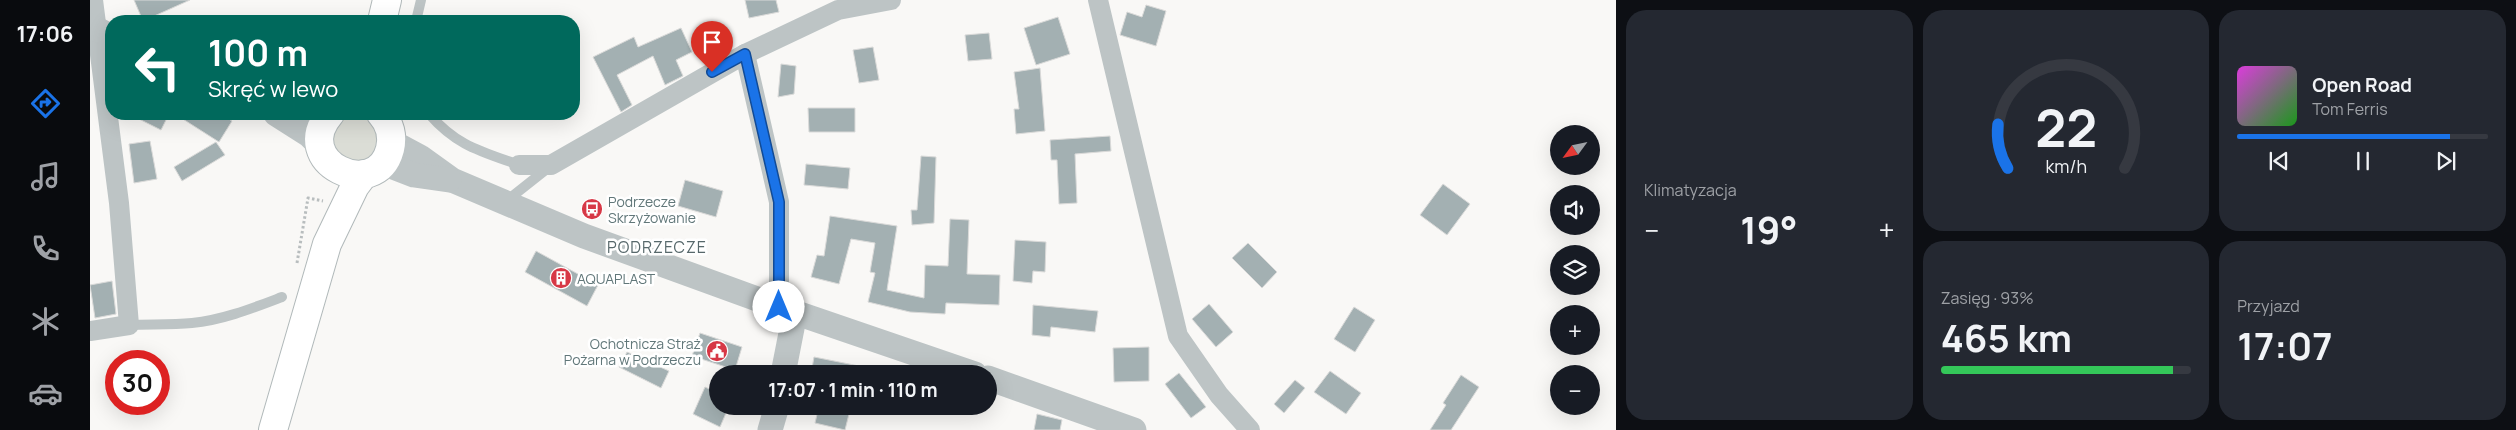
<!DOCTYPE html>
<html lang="pl">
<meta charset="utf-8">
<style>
body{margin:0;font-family:Manrope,sans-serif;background:#242831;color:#f1f3f6;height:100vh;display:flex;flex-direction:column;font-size:19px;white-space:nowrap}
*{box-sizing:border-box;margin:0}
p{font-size:16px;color:#9ea1a6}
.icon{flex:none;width:28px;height:28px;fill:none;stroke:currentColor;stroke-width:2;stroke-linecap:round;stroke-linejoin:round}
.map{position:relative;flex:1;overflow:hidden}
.panel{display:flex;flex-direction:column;gap:10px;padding:10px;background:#0d0f14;width:900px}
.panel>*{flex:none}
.top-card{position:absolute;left:15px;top:15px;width:475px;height:105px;border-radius:20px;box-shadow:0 5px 20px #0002;background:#00695c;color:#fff;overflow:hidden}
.needle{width:32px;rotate:237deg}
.fabs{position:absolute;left:1460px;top:125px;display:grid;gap:10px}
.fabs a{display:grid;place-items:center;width:50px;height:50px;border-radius:50%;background:#171b24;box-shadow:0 5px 20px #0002;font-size:25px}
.speed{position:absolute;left:15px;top:350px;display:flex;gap:10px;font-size:25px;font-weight:700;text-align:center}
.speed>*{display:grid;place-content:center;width:65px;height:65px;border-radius:50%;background:#171b24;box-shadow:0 5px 20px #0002;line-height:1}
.speed .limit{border:8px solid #d22;background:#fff;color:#111}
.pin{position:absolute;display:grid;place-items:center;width:42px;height:42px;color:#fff;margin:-51px -21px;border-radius:50% 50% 50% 0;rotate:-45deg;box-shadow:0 0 5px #0007}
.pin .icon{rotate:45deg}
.me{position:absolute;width:55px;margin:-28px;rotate:0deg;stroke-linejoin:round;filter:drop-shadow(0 0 4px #0008)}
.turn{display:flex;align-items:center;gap:18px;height:105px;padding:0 20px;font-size:22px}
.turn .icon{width:65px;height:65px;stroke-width:2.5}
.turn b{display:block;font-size:35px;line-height:42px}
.big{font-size:38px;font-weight:700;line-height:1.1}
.panel .tile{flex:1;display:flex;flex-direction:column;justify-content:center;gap:8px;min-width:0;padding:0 18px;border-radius:20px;background:#242831}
.panel .dial{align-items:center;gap:0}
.dial svg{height:130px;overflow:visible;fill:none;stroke:#363941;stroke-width:7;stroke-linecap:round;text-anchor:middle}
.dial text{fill:#f1f3f6;stroke:none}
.song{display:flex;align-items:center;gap:15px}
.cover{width:60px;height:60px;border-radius:8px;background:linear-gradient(135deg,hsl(300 70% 55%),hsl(120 70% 35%))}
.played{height:5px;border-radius:2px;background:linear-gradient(90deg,#1a73e8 85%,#363941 85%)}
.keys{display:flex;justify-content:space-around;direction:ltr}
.heat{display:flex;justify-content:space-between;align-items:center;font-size:28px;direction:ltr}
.charge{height:8px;border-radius:4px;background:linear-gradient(90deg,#34c759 93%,#363941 0)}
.panel .tiles{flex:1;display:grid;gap:10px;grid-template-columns:repeat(3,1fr)}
.tile:first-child{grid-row:span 2}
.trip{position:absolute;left:619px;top:365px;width:288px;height:50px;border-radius:25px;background:#171b24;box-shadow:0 5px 20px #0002;font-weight:700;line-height:50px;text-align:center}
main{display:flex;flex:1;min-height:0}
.dock{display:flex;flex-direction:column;width:90px;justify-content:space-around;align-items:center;background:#090b0e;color:#9ea1a6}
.dock .icon{width:35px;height:35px}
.dock .on{color:#1a73e8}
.dock b{font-size:22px;color:#f1f3f6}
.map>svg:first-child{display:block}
.green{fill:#dbddd6}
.building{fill:#a3b0b2;stroke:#dadad9}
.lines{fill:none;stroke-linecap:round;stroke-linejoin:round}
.primary-casing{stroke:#b1b9ba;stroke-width:30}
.path{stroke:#b8bdbe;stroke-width:3;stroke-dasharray:2.5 2.5;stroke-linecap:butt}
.service{stroke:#bdc4c5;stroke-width:10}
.minor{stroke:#bdc4c5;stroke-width:20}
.tertiary{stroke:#bdc4c5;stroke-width:25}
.primary{stroke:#fff;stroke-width:28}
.route-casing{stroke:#114b97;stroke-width:12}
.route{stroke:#1a73e8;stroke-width:9}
.labels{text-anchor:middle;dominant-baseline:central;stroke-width:5;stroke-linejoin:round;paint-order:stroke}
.poi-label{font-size:14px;fill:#617779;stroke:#fff;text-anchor:start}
.quarter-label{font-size:16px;letter-spacing:1px;fill:#57686b;stroke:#fff}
</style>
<main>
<nav class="dock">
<b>17:06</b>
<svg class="icon on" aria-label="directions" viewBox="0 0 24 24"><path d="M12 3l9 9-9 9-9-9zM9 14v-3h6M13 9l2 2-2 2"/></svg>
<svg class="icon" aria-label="music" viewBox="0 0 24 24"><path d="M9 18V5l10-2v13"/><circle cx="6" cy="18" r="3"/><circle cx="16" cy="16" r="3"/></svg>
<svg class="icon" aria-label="phone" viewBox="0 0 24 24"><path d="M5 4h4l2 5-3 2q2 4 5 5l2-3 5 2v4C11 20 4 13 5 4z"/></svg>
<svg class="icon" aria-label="climate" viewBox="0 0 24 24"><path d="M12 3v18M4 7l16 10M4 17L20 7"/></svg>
<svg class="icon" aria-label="car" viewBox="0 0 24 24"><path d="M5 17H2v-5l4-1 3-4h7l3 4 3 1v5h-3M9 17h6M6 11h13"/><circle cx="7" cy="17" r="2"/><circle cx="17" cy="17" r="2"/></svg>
</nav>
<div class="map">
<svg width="1526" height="430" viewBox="0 0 1526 430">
<rect width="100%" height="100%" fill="#f9f8f6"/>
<path class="green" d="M257,114h15l11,5 9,25 -15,20 -33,-7 -5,-26 11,-14z"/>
<g class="building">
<path d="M44,0h56l-47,21z"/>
<path d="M655,0h31l3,12 -30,6z"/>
<path d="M1056,5l20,6 -10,35 -36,-11 7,-23 15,5z"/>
<path d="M968,17l12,37 -34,11 -12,-37z"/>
<path d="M591,28l11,24 -16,8 7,16 -18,9 -12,-29 -36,19 15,30 -11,7 -28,-55 41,-20 4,10z"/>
<path d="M899,33l3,26 -24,2 -3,-26z"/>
<path d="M783,47l6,33 -20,3 -6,-33z"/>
<path d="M691,64l15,2 -2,28 -16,3z"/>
<path d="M950,68l5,63 -29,3 -2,-25h5l-5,-37z"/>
<path d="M718,108h47v24h-46z"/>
<path d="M39,114h40l-8,16z"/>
<path d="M85,114h46l11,7 -13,21z"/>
<path d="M1020,136l1,15 -36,3 2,49 -18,1 -2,-44h-6l-1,-20z"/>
<path d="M60,141l7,38 -23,4 -5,-39z"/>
<path d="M126,142l9,13 -43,26 -8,-14z"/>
<path d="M831,156l15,1 -2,66 -22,2 -1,-15h6z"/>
<path d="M716,164l44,4 -2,21 -44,-4z"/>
<path d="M595,180l38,11 -7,26 -38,-11z"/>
<path d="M1353,184l27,20 -23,31 -27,-20z"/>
<path d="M740,216l67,10 -10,64 37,8 1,-33 23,1 2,-47 19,1 -2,54 33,1 -1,30 -53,-2 -1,11 -35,-2 -42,-10 7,-29 -5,-1 5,-29 -24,-4 -12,45 -28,-7 6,-22 7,1z"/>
<path d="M925,240l31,2 -1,30 -12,-1 -1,12 -19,-2z"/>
<path d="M1158,243l29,29 -15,16 -30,-30z"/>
<path d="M446,251l62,34 -11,21 -62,-34z"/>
<path d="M22,281l4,33 -21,4 -5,-33z"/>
<path d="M1119,304l24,28 -17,15 -24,-28z"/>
<path d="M943,305l65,6 -3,21 -44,-5 -1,10 -18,-2z"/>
<path d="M1264,307l21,13 -20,32 -21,-13z"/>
<path d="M610,333l42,14 -7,23 -43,-14z"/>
<path d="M1059,347v34l-35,1 -1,-34z"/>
<path d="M537,352l42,19 -8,17 -42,-21z"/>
<path d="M724,357l50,10v7h-53z"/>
<path d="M1240,371l31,22 -15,21 -32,-22z"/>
<path d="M1089,373l27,34 -15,11 -26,-34z"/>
<path d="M1371,375l18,12 -28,43h-21l16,-25 -3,-2z"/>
<path d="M1205,380l10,8 -21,25 -10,-9z"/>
<path d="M615,387l13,6v13h11l-9,21 -27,-13z"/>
<path d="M729,406h32l-6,24 -30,-7z"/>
<path d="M947,414l25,6 -2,10h-26z"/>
</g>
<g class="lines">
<g class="primary-casing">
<g id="primary">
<path d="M292,21l5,-21"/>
<path d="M240,114c-41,48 46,89 60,35 3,-13 0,-25 -9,-35"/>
<path d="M183,430l54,-186 28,-58 9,-12"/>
</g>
</g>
<path class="path" d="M207,263l11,-65 15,3"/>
<g class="service">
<path d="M326,21l5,-21"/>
<path d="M339,114c28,32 51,37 90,51"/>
<path d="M415,202l43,-34"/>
<path d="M39,325c20,-1 42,0 63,-2 31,-3 61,-15 90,-26"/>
</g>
<g class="minor">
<path d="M1008,0l80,336 41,59 31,35"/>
<path d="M655,54l93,-44 53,-10"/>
<path d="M429,165h32l194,-111 34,148v105"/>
<path d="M0,331l39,-6 -10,-122 -26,-203"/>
</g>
<g class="tertiary">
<path d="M0,26l21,10"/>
<path d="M186,114l33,21 11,11"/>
<path d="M302,142l28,15 32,23 132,56 195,71 196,67"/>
<path d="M293,163l31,12 35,5"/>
<path d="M693,374l12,-61"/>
<path d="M898,378l146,52"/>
<path d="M680,430l7,-24"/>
</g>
<use href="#primary" class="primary"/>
</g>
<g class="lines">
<g class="route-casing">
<path id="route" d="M622,72l33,-18 34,148v105"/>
</g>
<use href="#route" class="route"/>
</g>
<defs>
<g id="bus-disc" transform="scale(1.125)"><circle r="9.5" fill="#d73846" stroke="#fff"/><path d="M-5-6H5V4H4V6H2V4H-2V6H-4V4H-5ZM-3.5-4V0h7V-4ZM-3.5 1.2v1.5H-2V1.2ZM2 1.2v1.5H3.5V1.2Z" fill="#fff"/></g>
<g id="building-disc" transform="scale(1.125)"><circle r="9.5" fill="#d73846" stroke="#fff"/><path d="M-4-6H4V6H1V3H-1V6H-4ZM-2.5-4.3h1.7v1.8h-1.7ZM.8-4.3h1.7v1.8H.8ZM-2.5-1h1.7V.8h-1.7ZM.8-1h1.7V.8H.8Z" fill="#fff"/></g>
<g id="civic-disc" transform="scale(1.125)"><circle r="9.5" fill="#d73846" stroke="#fff"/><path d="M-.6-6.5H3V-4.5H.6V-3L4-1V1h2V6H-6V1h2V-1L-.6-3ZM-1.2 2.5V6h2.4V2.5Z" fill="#fff"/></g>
</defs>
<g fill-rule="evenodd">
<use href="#bus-disc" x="502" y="209"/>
<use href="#building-disc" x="471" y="278"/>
<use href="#civic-disc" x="627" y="351"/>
</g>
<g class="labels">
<g class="poi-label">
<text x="518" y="201">Podrzecze<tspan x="518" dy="16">Skrzyżowanie</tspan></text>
<text x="487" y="278">AQUAPLAST</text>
<text x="611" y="343" text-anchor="end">Ochotnicza Straż<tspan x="611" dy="16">Pożarna w Podrzeczu</tspan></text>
</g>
<g class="quarter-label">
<text x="567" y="247">PODRZECZE</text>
</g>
</g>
</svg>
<div class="fabs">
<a><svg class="needle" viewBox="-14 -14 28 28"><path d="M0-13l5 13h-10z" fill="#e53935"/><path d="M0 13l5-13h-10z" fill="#9ea1a6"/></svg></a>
<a><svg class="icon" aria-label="sound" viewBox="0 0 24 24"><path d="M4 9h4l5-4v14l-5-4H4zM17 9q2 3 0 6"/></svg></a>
<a><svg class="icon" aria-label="layers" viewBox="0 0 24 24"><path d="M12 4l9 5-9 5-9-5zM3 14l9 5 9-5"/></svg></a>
<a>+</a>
<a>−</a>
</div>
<div class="speed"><div class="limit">30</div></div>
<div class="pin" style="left:622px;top:72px;background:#d93025"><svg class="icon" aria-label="arrive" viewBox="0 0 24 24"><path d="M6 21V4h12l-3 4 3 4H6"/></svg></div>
<svg class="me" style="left:689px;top:307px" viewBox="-20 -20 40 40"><circle r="19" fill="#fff"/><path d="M0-13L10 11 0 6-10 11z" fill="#1a73e8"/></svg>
<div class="trip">17:07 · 1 min · 110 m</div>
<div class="top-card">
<div class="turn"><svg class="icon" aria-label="left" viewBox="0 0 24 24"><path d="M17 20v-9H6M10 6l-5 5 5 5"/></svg><div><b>100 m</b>Skręć w lewo</div></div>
</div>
</div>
<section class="panel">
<div class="tiles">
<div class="tile"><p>Klimatyzacja</p>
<div class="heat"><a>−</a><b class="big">19°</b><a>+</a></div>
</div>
<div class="tile dial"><svg viewBox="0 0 100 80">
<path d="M14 69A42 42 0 1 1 86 69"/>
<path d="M14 69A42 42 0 0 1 8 42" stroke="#1a73e8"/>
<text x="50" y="56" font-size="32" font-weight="700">22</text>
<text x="50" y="72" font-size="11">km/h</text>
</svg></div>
<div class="tile">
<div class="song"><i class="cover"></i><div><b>Open Road</b><p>Tom Ferris</p></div></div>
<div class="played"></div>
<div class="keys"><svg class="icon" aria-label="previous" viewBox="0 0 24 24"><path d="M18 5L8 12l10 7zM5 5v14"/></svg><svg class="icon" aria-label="pause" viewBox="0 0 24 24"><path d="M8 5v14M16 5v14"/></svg><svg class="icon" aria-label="next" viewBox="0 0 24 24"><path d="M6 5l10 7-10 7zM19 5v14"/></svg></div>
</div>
<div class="tile"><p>Zasięg · 93%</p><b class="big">465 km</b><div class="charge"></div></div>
<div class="tile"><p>Przyjazd</p><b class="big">17:07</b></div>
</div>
</section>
</main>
